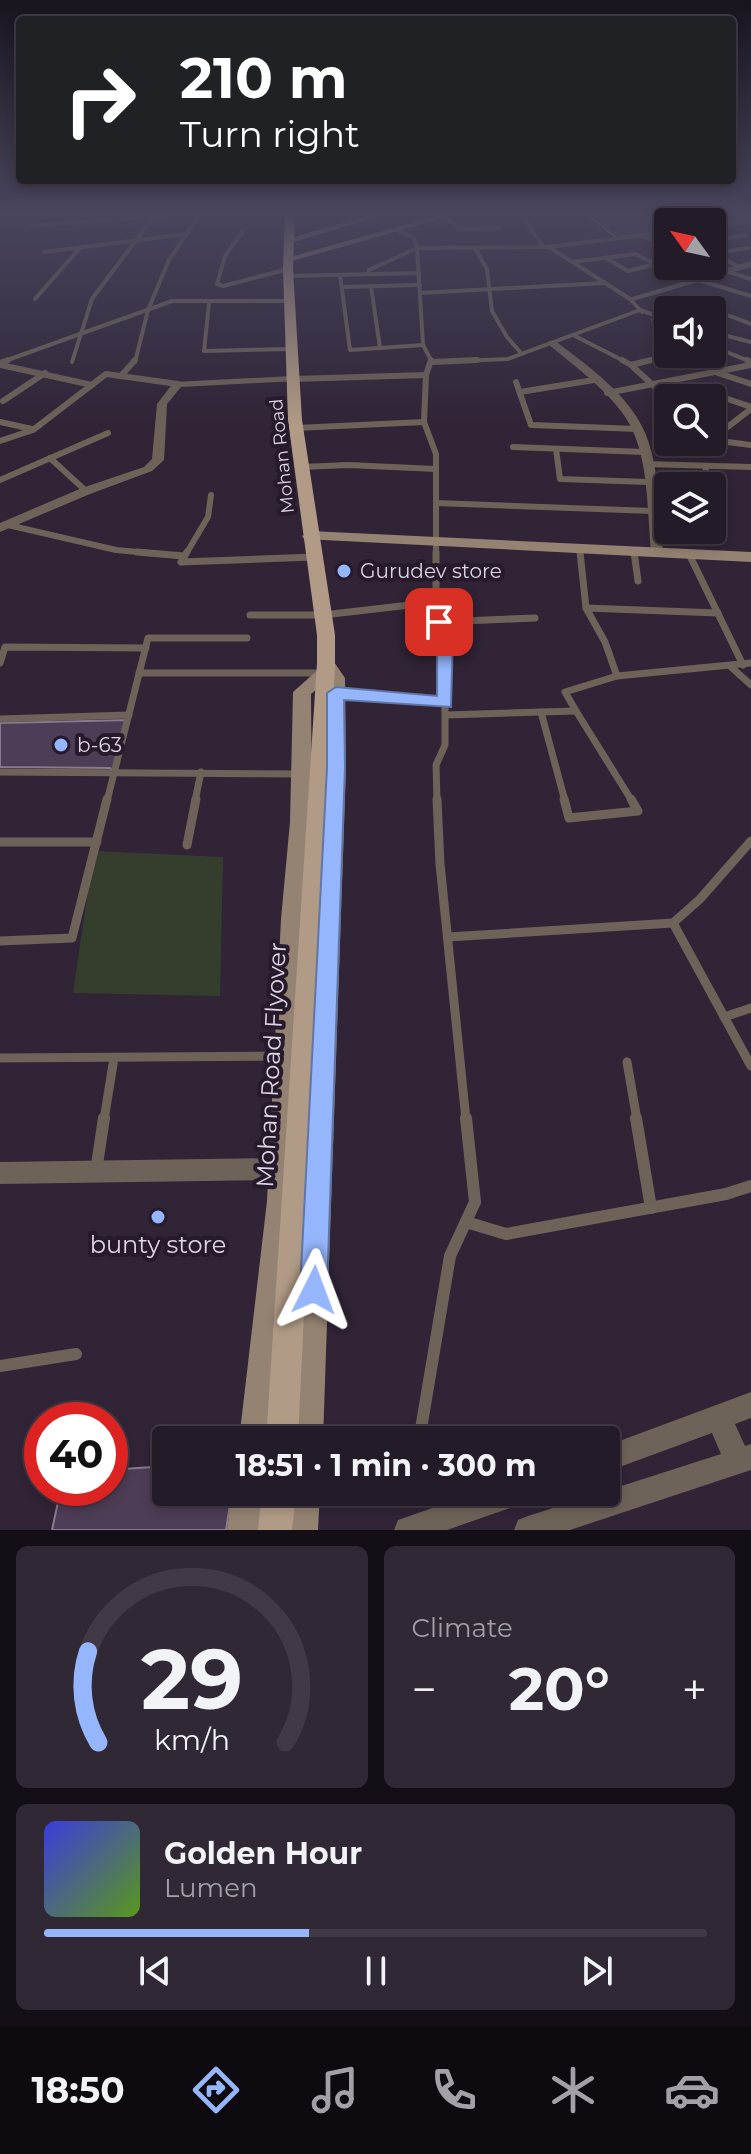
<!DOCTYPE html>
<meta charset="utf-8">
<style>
body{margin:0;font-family:Montserrat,sans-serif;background:#302834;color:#f1f3f6;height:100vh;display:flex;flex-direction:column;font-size:30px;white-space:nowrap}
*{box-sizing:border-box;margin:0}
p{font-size:26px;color:#a3a1a8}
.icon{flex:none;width:44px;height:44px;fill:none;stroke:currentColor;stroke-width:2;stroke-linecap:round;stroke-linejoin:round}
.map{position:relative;height:1530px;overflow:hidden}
.sheet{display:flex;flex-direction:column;gap:16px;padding:16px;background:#140f16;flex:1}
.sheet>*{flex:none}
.guide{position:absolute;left:16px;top:16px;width:720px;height:168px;border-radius:8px;box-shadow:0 4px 12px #0003,0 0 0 2px #413945;background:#202124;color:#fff;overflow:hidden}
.needle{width:52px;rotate:303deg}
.controls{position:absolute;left:654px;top:208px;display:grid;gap:16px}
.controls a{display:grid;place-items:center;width:72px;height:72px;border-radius:8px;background:#241b28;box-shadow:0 4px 12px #0003,0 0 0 2px #413945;font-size:40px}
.speed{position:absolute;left:24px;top:1402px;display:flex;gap:16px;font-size:40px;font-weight:700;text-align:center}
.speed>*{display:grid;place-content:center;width:104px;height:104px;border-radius:50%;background:#241b28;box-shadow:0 4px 12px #0003,0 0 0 2px #413945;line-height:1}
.speed .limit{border:12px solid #d22;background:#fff;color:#111}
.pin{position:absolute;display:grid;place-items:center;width:68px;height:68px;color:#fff;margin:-34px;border-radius:16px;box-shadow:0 4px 12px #0006}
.me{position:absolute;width:88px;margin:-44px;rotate:3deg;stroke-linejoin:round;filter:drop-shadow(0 0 6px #0008)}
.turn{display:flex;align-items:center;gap:28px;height:168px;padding:0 32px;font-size:36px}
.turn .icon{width:104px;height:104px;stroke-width:2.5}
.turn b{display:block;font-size:56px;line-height:68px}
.big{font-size:60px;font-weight:700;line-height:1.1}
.sheet .tile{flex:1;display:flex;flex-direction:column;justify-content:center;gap:12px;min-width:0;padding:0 28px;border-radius:12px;background:#302834}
.sheet .dial{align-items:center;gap:0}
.dial svg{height:208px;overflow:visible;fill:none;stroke:#413945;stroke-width:7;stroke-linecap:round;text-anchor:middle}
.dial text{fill:#f1f3f6;stroke:none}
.song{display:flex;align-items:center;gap:24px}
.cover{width:96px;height:96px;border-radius:12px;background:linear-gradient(135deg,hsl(240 70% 55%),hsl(90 70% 35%))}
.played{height:8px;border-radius:4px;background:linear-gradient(90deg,#95b6fd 40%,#413945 40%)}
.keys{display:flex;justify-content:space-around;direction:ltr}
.heat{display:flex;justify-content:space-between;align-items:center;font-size:44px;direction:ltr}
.sheet .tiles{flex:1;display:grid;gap:16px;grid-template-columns:1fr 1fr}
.tile:last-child{grid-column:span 2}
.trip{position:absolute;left:152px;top:1426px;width:468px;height:80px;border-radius:8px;background:#241b28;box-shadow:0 4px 12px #0003,0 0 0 2px #413945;font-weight:700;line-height:80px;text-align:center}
.tabs{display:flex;height:128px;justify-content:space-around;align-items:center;background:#0e0b10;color:#a3a1a8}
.tabs .icon{width:56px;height:56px}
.tabs .on{color:#95b6fd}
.tabs b{font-size:36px;color:#f1f3f6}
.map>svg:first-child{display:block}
.green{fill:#353e2c}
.building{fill:#4d3d56;stroke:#887a90;stroke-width:2}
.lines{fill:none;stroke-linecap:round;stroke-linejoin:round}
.lane-far4{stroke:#6e6358;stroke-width:4}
.lane-far3{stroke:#6e6358;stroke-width:6}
.lane-far2{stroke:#6e6358;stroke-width:7}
.lane-far1{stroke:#6e6358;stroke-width:9}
.lane{stroke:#6e6358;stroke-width:12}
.street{fill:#6e6358;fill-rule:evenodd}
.secondary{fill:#948372;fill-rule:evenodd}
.primary{fill:#b29b86;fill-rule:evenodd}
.route{fill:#95b6fd;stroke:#6176a4;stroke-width:2}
.poi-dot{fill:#95b6fd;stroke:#261a2c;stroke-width:3}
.labels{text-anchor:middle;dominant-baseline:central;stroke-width:8;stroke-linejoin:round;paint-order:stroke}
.far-street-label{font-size:18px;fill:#ded6e2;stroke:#261a2c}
.poi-label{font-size:20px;fill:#ded6e2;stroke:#261a2c;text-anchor:start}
.near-street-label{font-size:24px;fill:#ded6e2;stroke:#261a2c}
.near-poi-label{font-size:24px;fill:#ded6e2;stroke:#261a2c}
</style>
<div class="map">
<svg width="751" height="1530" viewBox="0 0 751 1530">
<rect width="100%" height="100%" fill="#302436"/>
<path class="green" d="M94,851l129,6 -3,139 -147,-3z"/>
<g class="building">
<path d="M585,213h162l4,6 -39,6v-3h-44v9l-51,7z"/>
<path d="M128,720l-14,52 -4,-4 -110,-1v-44z"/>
<path d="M166,1466v26h66l-6,38h-174l9,-42h49v-18z"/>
</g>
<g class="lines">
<g class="lane-far4">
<path d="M521,213l22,34"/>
<path d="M445,216l14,13 41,-1"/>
<path d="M712,227l39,-5"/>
<path d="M396,230l18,8 3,10 6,97 9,17"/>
<path d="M243,231l-18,25 -8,28 6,2 65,-17"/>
<path d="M643,236l25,13"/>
<path d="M712,241l34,-6"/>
<path d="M549,247l81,52 12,13"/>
<path d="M475,248l12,21 5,42 15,26 15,17"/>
<path d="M44,252l142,-18"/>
<path d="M715,253l34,-5"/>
<path d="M716,254l23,13"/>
<path d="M606,258l22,13 40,-10"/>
<path d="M573,262l62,-8 20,10"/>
<path d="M698,266l16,9"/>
<path d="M726,271l25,8"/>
<path d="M368,274l1,-4 48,-22 131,-1 120,-15"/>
<path d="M340,275l10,75 73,-5"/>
<path d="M288,276l131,-3"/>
<path d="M698,280l53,16"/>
<path d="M371,286l9,62"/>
<path d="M342,287l78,-2"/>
<path d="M420,293l184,-10"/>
<path d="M35,299l44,-50"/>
<path d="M209,303l-5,48 88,-2"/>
<path d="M653,320l15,7"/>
<path d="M712,321l15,-6 24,9"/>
<path d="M712,332l39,10"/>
<path d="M573,335l53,27"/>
<path d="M712,346l39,16"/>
<path d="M2,362l170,-61h117"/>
<path d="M72,362l20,-63 62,-83"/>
<path d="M135,362l13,-52 21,-50 32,-47"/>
<path d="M432,362l76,-3 132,-49 28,10"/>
<path d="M643,362l35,-8"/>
</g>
<g class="lane-far3">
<path d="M431,360l-5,15 -2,47 12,32v100"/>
<path d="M622,360l9,5"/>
<path d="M651,360l-20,5 37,34"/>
<path d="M747,360l4,2"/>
<path d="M432,362l45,-2"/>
<path d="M0,363l8,-3"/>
<path d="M1,365l91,20"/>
<path d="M718,373l33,11"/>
<path d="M121,376l14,-16"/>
<path d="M293,379l133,-4"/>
<path d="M516,382l15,43 107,4"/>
<path d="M520,392l74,-12"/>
<path d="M607,393l144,-28"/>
<path d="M700,398l16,-3 35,12"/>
<path d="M3,401l42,-28"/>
<path d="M0,422l32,7"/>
<path d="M296,428l128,-6"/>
<path d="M712,439l39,-30"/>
<path d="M712,440l39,5"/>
<path d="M0,441l33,-11 73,-56 72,10"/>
<path d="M513,447l131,5"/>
<path d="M556,449l4,30 88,3"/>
<path d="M50,458l36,33"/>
<path d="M646,464l105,3"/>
<path d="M705,466l5,20"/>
<path d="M301,467l47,-2 88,4"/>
<path d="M0,480l108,-47"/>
<path d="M712,496l3,15"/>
<path d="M436,503l216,8"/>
<path d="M8,525l108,25 44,4"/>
<path d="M580,549v5"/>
<path d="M186,554l22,-37 3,-22"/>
</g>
<g class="lane-far2">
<path d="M137,552l47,4"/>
<path d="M187,552l-6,10 133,-5"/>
<path d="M436,552v65l9,18v110l-9,20 1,36"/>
<path d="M580,552l6,56 19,34 12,34"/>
<path d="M634,552l4,29"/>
<path d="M689,554l54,111"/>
<path d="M586,608l132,5"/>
<path d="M250,615h73l113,-13"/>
<path d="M439,622l96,-4"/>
<path d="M0,663l5,-16 141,1"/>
<path d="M731,667l20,18"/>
<path d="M139,673h185"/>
<path d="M335,693l110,10"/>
<path d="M576,711l56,90"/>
<path d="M541,712l24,89"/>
<path d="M446,715l130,-4 -11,-19 52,-16 134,-13"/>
<path d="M0,719l129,-4"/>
<path d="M0,772l300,2"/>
<path d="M107,801l41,-163h99"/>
<path d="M195,801l6,-29"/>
</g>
<g class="lane-far1">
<path d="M437,799l3,65 26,256"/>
<path d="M564,799l5,19 69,-7 -7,-12"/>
<path d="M0,842h97"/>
<path d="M187,845l9,-46"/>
<path d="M673,923l78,143"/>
<path d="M448,937l225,-14 27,-24 51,-58"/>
<path d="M0,941l72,-3 35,-139"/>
<path d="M724,1017l27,-9"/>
<path d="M0,1058l283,-2"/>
<path d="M627,1062l10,58"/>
<path d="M104,1120l10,-62"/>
</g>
<g class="lane">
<path d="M636,1118l15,90"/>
<path d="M96,1171l8,-53"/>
<path d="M466,1222l40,12 220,-40 25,-8"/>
<path d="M0,1366l76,-12"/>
<path d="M421,1429l29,-173 25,-54 -9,-84"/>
</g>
<g class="street">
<path d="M182,213h31l-183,15 -4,-2 4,-2z"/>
<path d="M751,261v6l-118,34 -7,-2z"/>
<path d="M549,341h6c32,24 76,55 91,94 14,36 13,79 17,117l-1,3h-10l-1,-3c-4,-40 -2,-87 -19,-123 -14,-31 -57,-63 -83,-84z"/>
<path d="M293,376l5,3 -1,2 -116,6 -14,17 -3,56 -12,11 -62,23 -90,38v-9l82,-35 62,-21 8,-8 5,-55 17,-22z"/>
<path d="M281,1158l8,3 3,8 -3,8 -8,3 -281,4v-22z"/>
<path d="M751,1392v26l-16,6 10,22 6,-2v26l-181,60h-56l4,-10 10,-4 193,-62 -9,-21 -106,39v-26z"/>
<path d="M478,1492h52l-3,10 -80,28h-53l4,-10z"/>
</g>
<g class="secondary">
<path d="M376,213h15l-98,29 -9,-2z"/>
<path d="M447,213h15l-170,48 -9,-2z"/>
<path d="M310,531l441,21v10l-447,-23 -2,-3z"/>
<path d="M326,657l6,2 13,19 1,89 -23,673h-32l35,-673 1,-86 -16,13 1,128 -9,97 -8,282 -24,239h-32l28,-239 14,-282 9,-97 3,-130 27,-24 -3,-5z"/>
<path d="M232,1492h34l-5,38h-34z"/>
<path d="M286,1492h34l-2,38h-34z"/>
</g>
<g class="primary">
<path d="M285,213h10l-2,56 9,151 33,215v28l-37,777h-32l51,-777v-28l-29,-215 -5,-151z"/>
<path d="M262,1492h34l-4,38h-34z"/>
</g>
</g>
<linearGradient id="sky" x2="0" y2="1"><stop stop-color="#1a141e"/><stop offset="0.5" stop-color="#48455d"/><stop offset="1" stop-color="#48455d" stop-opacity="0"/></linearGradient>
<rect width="751" height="427" fill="url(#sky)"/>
<path class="route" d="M439,617l6,1 8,17 -2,72 -107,-7 1,67 -18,523 -4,9 -9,4 -10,-4 -4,-9 27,-523v-74l9,-6 101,9v-61l-6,-13z"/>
<g class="poi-dot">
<circle cx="344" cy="571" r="8"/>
<circle cx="61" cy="745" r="8"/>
<circle cx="158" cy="1217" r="8"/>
</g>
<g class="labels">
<g class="far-street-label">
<text transform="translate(282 456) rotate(-96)">Mohan Road</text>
</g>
<g class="poi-label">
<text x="360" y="571">Gurudev store</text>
<text x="77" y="745">b-63</text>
</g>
<g class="near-street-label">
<text transform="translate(271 1065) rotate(-87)">Mohan Road Flyover</text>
</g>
<g class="near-poi-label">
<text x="158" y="1244">bunty store</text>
</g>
</g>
</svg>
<div class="controls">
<a><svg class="needle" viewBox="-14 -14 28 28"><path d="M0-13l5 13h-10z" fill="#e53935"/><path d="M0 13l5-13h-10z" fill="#a3a1a8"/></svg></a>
<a><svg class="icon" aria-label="sound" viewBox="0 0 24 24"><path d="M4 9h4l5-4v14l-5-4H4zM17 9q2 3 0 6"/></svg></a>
<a><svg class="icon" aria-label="search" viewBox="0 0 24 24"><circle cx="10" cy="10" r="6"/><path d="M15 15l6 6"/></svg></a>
<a><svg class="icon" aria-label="layers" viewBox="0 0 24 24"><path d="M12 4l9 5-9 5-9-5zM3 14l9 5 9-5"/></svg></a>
</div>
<div class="speed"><div class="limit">40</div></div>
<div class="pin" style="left:439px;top:622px;background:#d93025"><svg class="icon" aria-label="arrive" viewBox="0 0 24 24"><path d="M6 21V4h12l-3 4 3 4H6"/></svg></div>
<svg class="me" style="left:314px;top:1290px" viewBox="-20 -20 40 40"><path d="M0-17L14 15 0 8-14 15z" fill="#95b6fd" stroke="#fff" stroke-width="4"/></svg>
<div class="trip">18:51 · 1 min · 300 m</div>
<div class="guide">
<div class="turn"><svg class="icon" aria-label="right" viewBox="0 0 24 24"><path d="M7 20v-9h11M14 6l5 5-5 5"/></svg><div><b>210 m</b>Turn right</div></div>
</div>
</div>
<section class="sheet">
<div class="tiles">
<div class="tile dial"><svg viewBox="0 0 100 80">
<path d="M14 69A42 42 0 1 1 86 69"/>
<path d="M14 69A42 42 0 0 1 10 34" stroke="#95b6fd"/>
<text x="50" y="56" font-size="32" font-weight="700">29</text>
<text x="50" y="72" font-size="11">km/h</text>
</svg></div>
<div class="tile"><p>Climate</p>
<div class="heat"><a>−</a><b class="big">20°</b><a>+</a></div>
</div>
<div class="tile">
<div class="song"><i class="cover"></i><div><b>Golden Hour</b><p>Lumen</p></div></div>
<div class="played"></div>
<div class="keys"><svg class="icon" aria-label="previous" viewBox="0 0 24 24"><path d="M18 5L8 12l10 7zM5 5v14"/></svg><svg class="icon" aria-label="pause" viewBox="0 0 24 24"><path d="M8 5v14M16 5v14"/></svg><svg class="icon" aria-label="next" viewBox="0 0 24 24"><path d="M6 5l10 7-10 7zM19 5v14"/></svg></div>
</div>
</div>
</section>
<nav class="tabs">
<b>18:50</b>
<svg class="icon on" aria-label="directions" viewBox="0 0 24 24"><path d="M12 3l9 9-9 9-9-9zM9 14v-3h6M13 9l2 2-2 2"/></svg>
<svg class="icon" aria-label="music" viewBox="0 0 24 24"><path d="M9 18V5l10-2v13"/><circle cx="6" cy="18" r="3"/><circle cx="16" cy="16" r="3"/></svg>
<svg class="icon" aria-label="phone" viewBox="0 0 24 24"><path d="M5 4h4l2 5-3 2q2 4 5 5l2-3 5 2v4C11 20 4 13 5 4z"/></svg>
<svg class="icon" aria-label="climate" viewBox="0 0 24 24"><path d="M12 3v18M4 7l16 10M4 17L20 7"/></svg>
<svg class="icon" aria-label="car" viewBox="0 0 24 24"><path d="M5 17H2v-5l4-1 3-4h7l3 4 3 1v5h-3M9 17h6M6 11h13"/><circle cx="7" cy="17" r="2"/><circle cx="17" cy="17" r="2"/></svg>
</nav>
